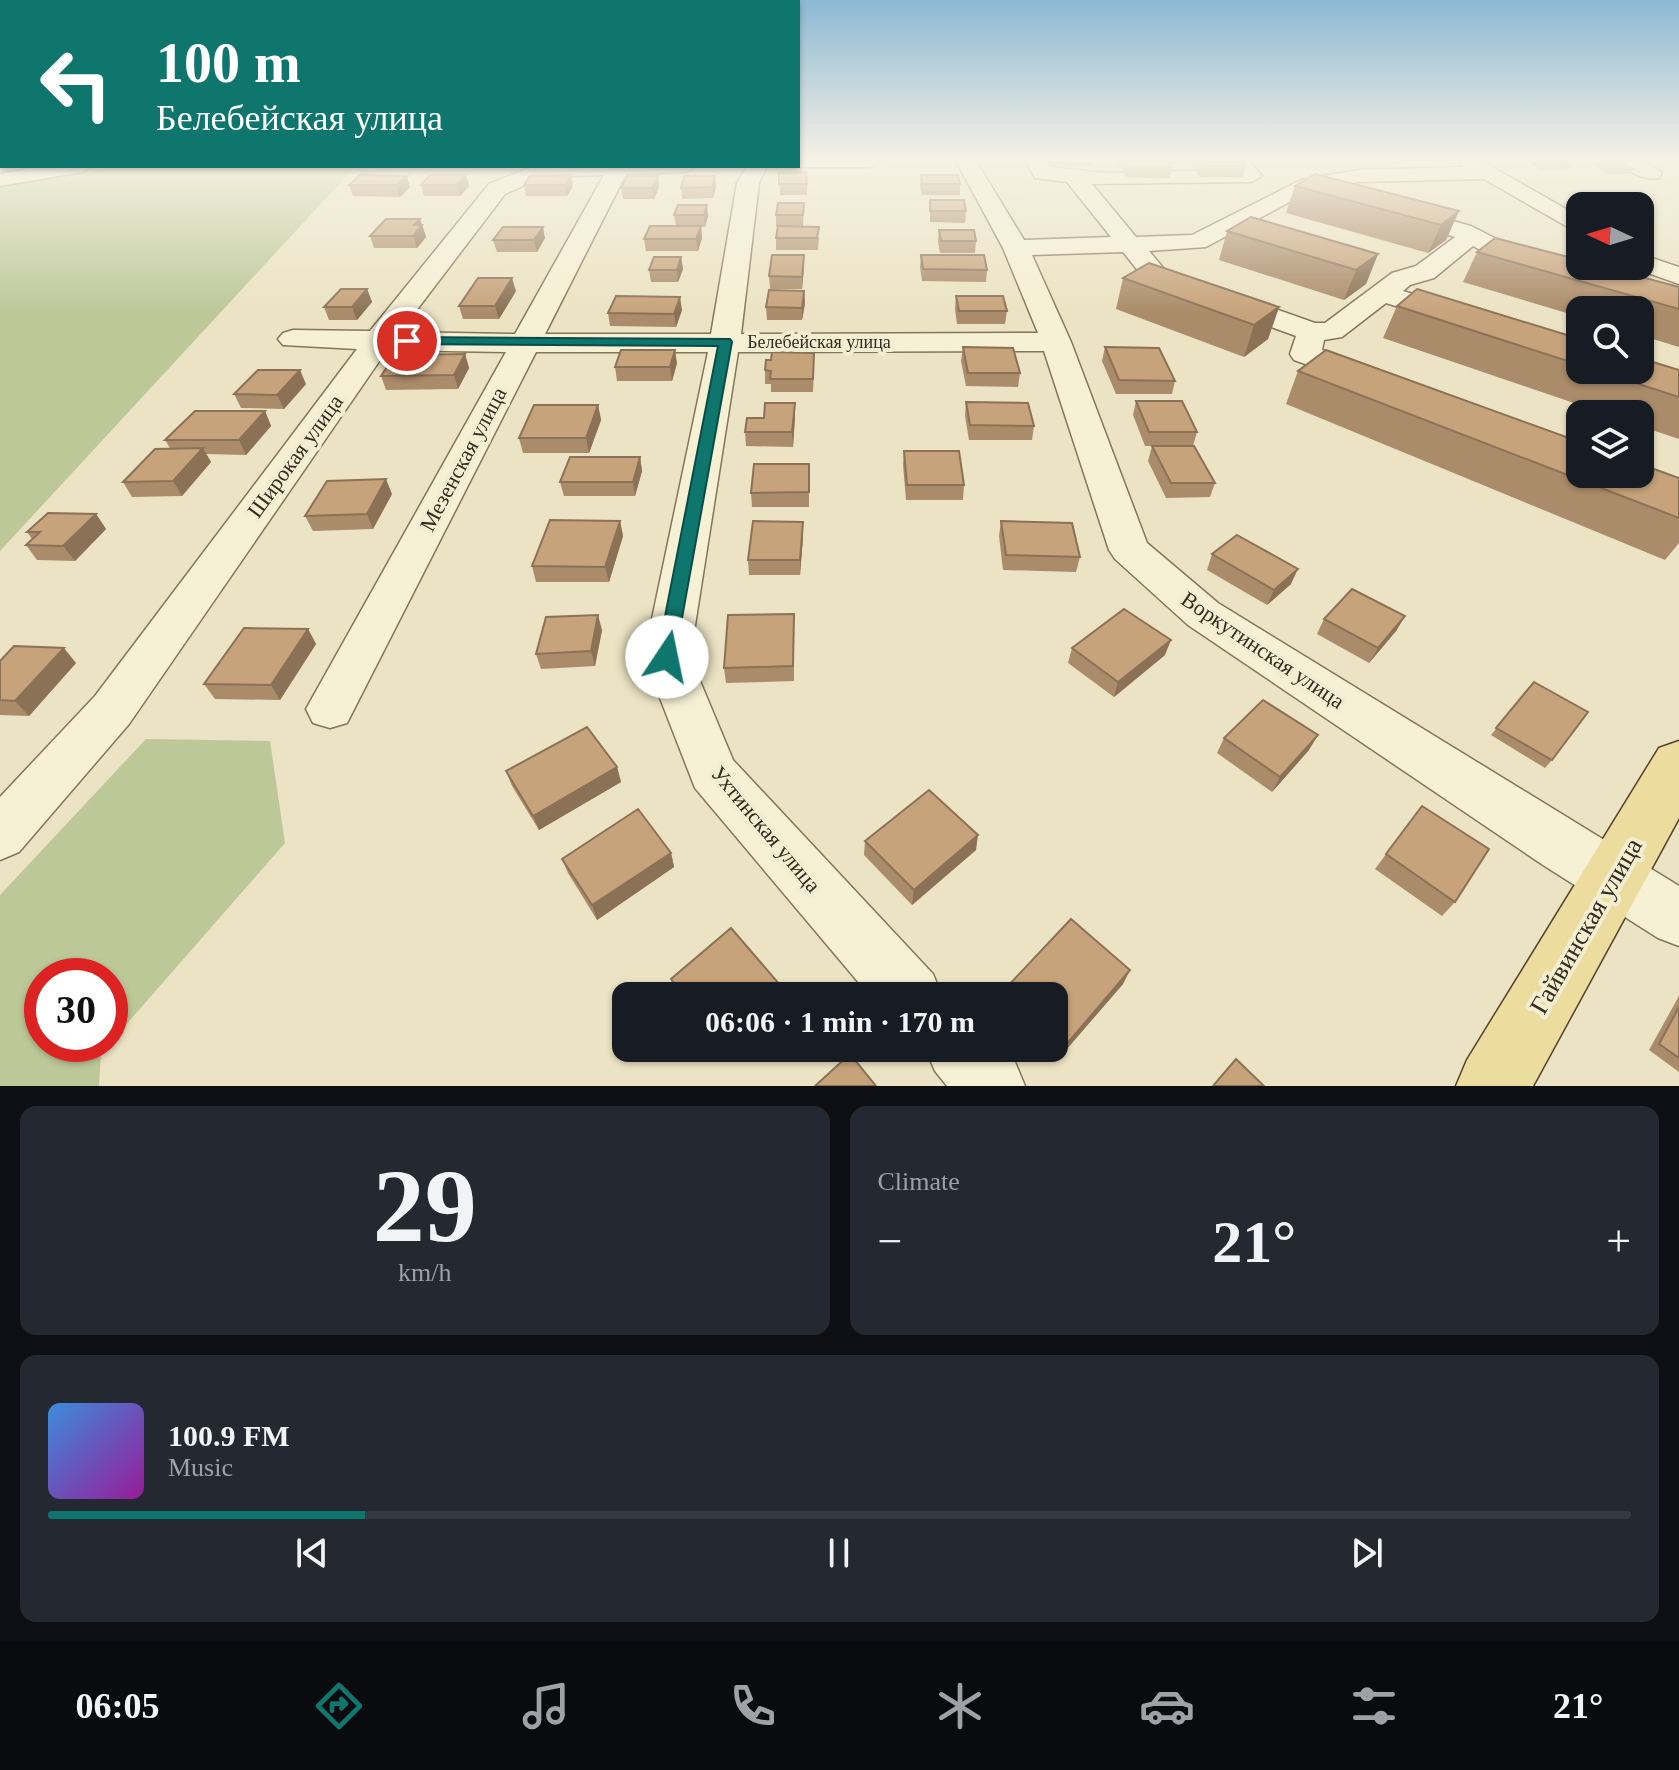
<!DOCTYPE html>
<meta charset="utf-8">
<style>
body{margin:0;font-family:"Times New Roman",serif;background:#242831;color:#f1f3f6;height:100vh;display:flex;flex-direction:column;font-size:30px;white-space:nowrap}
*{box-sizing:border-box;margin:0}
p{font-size:26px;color:#9ea1a6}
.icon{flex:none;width:44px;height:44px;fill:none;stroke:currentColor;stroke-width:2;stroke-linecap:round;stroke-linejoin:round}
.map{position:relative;height:1086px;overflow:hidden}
.drawer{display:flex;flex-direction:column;gap:20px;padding:20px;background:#0d0f14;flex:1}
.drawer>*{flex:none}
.banner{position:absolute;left:0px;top:0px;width:800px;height:168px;box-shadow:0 2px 6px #0004;background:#0f766e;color:#fff;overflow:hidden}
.needle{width:52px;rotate:274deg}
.controls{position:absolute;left:1566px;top:192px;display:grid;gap:16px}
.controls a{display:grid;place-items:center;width:88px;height:88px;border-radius:16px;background:#171b24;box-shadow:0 2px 6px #0004;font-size:40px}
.speed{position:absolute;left:24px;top:958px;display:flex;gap:16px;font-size:40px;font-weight:700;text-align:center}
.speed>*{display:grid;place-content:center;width:104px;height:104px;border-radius:50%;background:#171b24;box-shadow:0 2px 6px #0004;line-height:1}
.speed .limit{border:12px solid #d22;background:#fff;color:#111}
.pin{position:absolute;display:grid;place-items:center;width:68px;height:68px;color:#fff;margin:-34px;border:4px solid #fff;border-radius:50%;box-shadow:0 2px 8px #0007}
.me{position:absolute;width:88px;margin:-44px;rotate:11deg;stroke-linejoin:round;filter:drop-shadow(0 0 6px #0008)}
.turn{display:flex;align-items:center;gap:28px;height:168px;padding:0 24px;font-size:36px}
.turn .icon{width:104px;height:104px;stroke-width:2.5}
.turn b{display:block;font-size:56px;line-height:68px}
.big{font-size:60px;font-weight:800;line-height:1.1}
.drawer .tile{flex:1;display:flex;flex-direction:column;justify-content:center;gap:12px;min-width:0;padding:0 28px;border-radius:16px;background:#242831}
.drawer .dial{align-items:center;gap:0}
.dial b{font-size:104px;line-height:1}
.song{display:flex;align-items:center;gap:24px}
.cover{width:96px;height:96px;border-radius:12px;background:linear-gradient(135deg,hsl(210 70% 55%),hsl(300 70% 35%))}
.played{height:8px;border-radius:4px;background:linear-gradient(90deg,#0f766e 20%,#363941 20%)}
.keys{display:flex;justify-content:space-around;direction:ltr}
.heat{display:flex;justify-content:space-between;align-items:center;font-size:44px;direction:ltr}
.drawer .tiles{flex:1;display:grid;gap:20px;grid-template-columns:1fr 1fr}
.tile:last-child{grid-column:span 2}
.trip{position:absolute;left:612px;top:982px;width:456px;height:80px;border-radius:16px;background:#171b24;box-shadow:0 2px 6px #0004;font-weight:800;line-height:80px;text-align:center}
.tabs{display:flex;height:128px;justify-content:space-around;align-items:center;background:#090b0e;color:#9ea1a6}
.tabs .icon{width:56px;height:56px}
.tabs .current{color:#0f766e}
.tabs b{font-size:36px;color:#f1f3f6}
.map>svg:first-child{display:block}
.green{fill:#bdc898}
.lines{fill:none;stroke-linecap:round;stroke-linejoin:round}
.minor-casing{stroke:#84755b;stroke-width:3}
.major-casing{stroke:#52432f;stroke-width:3}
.minor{fill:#f6f0d5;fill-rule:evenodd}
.major{fill:#ecdc9d;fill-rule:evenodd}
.wall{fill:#ab8c6a}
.shaded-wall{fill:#8b7256}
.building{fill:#c7a37b;stroke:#8b7256;stroke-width:2}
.route{fill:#0f766e;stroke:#0a4d48;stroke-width:2}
.labels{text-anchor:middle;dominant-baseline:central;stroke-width:8;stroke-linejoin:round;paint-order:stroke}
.far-street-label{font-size:18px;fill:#352b1e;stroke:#f3edd2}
.street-label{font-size:22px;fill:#352b1e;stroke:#f3edd2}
.near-street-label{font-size:26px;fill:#352b1e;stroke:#f3edd2}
</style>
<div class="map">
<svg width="1679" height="1086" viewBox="0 0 1679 1086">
<rect width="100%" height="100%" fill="#ebe3c3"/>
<g class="green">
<path d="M114,166h262l-22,2 -354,383v-364z"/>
<path d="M146,739l124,2 15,102 -175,200v-67h-68v68h67l-8,9 -2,33h-99v-191z"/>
</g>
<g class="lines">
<g class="minor-casing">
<g id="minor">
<path d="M798,161h82l-10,6h-79l7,-1z"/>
<path d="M956,161h20l48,79 87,-3 -44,-55 -32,-4 -9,-17h20l4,6 55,6 129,-3 -6,-9h21l13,15 -11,6 -159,2 44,53 56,-2 109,-55 57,-10 106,-3 -6,-6h24l98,56v17l-96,-55 -126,3 -50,10 -102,55 -57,4 16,19 150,53h10l67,-50 24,-7 39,-29 -65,-19 -4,-5 4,-5 8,-2 73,20 51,26 23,7 4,5 -4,5c-24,6 -51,-12 -72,-23l-39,32 -24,7 -7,6 62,19 4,6 -4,6 -10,3 -69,-22 -44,34 -18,3 -2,10 56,20 5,7 -5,7 -11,2 -73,-26 -4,-6 6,-18 -149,-54 -24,-30 -91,3 39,87 76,201 71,60 461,283v60l-21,-8 -115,-73 -355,-240 -73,-66 -6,-9 -65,-199 -306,1 -48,305 43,103 200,214 9,22h-72l-175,-208 -51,-131 64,-305h-172l-189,371 -17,5 -17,-5 -7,-14 200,-357 -119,-2 -258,374 -110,128 -19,8v-63l95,-101 262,-347 -74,-4 -5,-6 5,-6 10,-3 77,1 119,-147 45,-18h163l-10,6 -61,2 -81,160h166l26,-151 10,-17h20l-8,17 -18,151 297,-1 -35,-85zM604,175l-89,159 -115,-2 105,-138 38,-17z"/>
<path d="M1617,161h26l19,12 -3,5c-14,3 -34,-7 -42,-17z"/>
<path d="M45,166h47l-10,6 -82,14v-12z"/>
<path d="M1640,254l39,13v17l-48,-17 9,-1z"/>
<path d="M925,1048h77l13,14 10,24h-78l-12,-15z"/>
</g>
</g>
<g class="major-casing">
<path id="major" d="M1679,741v77l-146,268h-77l11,-26 192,-312z"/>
</g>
<use href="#minor" class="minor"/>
<use href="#major" class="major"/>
</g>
<g class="wall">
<path d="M1046,161h45l-1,5h-42z"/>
<path d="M1116,161h125l5,5 -3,11h-43l-9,-12h-20l1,2 -3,11 -43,-1z"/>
<path d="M1528,161h34l9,4 -3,5h-29z"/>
<path d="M1593,161h26l14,8 -3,5h-22l-16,-10z"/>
<path d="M1655,161h24v1h-22z"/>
<path d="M779,173l28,11v11h-27z"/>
<path d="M360,175l50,12 -10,10 -47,-1 -4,-11z"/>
<path d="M466,175l3,11 -9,10h-36l-3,-11z"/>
<path d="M921,175l39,9v11h-38l-2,-9z"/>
<path d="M530,176l43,10 -6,10h-41l-2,-11z"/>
<path d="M715,176l1,11 -3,11 -31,1 -1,-11z"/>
<path d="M1295,186l164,25 -13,29 -18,13 -142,-40z"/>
<path d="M659,187l-5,12h-31l-2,-11z"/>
<path d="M930,200l36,11 -1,12 -35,-1z"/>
<path d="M804,203l-1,23 16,12 -1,12h-42v-12l2,-11h-2v-12z"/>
<path d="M678,205l30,11 -3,11h-4l1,11 -4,13h-52l-2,-12 32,-13 -2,-11z"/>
<path d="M1640,208l5,2 -4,6 9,4 -4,6h-6z"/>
<path d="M420,219l6,18 -9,11h-43l-4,-12z"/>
<path d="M939,230l37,11 -1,12h-35l-2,-11z"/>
<path d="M1227,231l151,23 -12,30 -22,16 -125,-40z"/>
<path d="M545,238l-8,14h-40l-4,-12z"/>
<path d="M1477,252l202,35v60l-39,-12v-25h-60v7l-117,-35z"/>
<path d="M921,255l66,15 -1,12 -64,-1 -2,-14z"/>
<path d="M681,257l2,12 -5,13h-27l-2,-12z"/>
<path d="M804,267l-2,22h-32l-1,-13z"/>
<path d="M1123,278l156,29 -11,32 -24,18 -128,-48z"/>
<path d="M367,289l5,13 -15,18h-28l-5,-13z"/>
<path d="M516,291l-17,28h-36l-4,-13z"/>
<path d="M804,291l1,12 -3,17h-35l-1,-13z"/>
<path d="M956,296l51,15 -2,13h-48l-2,-15z"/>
<path d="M1397,306l183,33v31h99v69l-39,-13v-12h-34l-223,-76z"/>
<path d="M682,310l-6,17 -66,-1 -2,-13z"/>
<path d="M963,347l57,26 -2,14 -52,-1 -5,-25z"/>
<path d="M1105,347l70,34 -3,13h-56l-14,-33z"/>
<path d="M465,354l4,14 -11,21 -72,1 -5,-14z"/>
<path d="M677,363l-5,18h-55l-2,-14z"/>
<path d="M814,366l-1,26h-42v-8h-6v-14z"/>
<path d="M1298,371l381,107v65l-14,17 -379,-156z"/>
<path d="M306,384l-22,25 -43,-1 -7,-14z"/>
<path d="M1136,401l61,31 -4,14 22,37 -5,14 -44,1 -18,-37 4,-15h7h-14l-12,-31z"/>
<path d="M966,402l68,24 -2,14h-63l-4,-24z"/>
<path d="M795,403v14l-2,30 -47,-1 -1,-14 19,-14z"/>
<path d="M598,405l3,15 -12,33h-66l-4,-15z"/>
<path d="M265,411l6,15 -25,29 -40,-1 5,8 -29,34 -50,1 -9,-15 47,-34 -5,-8z"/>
<path d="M904,451l60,34 -1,15h-57l-3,-35z"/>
<path d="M640,457l2,14 -7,25h-71l-4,-14z"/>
<path d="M809,464v43h-57l-1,-14z"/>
<path d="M392,494l-19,35 -60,2 -8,-15z"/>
<path d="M96,514l10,15 -31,32 -38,-1 -11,-15 6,-6 -5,-7z"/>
<path d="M620,521l3,15 -14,46h-73l-4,-16z"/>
<path d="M1001,521l79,36 -4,15 -73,-2 -4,-34z"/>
<path d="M803,537l-3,38h-51l-1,-15z"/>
<path d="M1212,554l79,30 -24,21 -60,-35z"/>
<path d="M1405,616l-9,15 -27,32 -52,-29 7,-15z"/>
<path d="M308,629l8,15 -36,56 -65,-1 -11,-15z"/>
<path d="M794,629v52l-68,2 -2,-15z"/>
<path d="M602,630l-7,36 -54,3 -5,-15z"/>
<path d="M1072,648l93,7 -51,42 -46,-34z"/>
<path d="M0,661l76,2 -47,53 -29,-1z"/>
<path d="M1534,682l18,78 -7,8 -54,-33z"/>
<path d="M1224,738l85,12 -37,42 -55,-39z"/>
<path d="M617,767l4,15 -82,48 -27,-44 -6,-15z"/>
<path d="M1422,806l33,96 -13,14 -67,-47z"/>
<path d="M865,841l111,9 -64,55 -48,-50z"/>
<path d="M671,853l3,14 -77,53 -29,-47 -6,-14z"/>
<path d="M671,979l109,6 1,11h-104l-3,-4z"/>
<path d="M1123,984l-64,74 -10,-10h5v-52h-51l3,-8z"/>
<path d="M1679,996v76l-30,-22z"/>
</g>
<g class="shaded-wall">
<path d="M466,175l3,11 -9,10 -3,-11z"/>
<path d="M571,175l2,11 -6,10 -2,-11z"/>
<path d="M407,176l3,11 -10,10 -4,-12z"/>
<path d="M658,176l1,11 -5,12 -2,-11z"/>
<path d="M715,176l1,11 -3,11 -1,-11z"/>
<path d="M707,205l1,11 -3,11 -1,-12z"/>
<path d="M1459,211l-13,29 -18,13 13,-28z"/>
<path d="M420,219l6,18 -9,11 -4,-12 1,-11z"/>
<path d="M701,226l1,12 -4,13 -2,-12z"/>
<path d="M543,227l2,11 -8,14 -3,-12z"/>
<path d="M1378,254l-12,30 -22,16 12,-30z"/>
<path d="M804,255v12l-2,22v-12z"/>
<path d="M681,257l2,12 -5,13 -1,-12z"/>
<path d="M512,278l4,13 -17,28 -4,-13z"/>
<path d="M367,289l5,13 -15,18 -5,-13z"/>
<path d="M804,291l1,12 -3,17v-12z"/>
<path d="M680,297l2,13 -6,17 -2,-13z"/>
<path d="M1279,307l-11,32 -24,18 10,-32z"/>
<path d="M675,350l2,13 -5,18 -2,-14z"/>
<path d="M465,354l4,14 -11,21 -4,-14z"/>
<path d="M300,370l6,14 -22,25 -7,-14z"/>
<path d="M795,403v14l-2,30 -1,-15z"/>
<path d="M598,405l3,15 -12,33 -3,-15z"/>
<path d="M265,411l6,15 -25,29 -7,-15z"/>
<path d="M203,448l8,14 -29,34 -9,-15z"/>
<path d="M640,457l2,14 -7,25 -2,-14z"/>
<path d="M386,479l6,15 -19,35 -6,-15z"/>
<path d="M96,514l10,15 -31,32 -12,-15z"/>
<path d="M620,521l3,15 -14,46 -4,-15z"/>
<path d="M803,522v15l-3,38v-15z"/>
<path d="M1298,569l-7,15 -24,21 7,-15z"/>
<path d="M598,615l4,15 -7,36 -4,-15z"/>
<path d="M1405,616l-9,15 -27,32 9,-15z"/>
<path d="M308,629l8,15 -36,56 -9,-15z"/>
<path d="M1171,640l-6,15 -51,42 4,-15z"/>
<path d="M64,648l12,15 -47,53 -14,-15z"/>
<path d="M1318,735l-9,15 -37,42 8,-15z"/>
<path d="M617,767l4,15 -82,48 -6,-14z"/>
<path d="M978,835l-2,15 -64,55 2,-15z"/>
<path d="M671,853l3,14 -77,53 -5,-15z"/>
<path d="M1130,970l-7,14 -64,74 6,-12z"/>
<path d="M780,985l1,11h-13z"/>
<path d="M720,1048h7l-6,6z"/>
</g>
<g class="building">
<path d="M1125,161h42l5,6h-44z"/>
<path d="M1198,161h43l5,5h-44z"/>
<path d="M1537,161h25l9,4h-30z"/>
<path d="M1598,161h21l14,8h-22z"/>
<path d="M806,172l1,12h-28v-11z"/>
<path d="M1315,174l144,37 -18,14 -146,-39z"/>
<path d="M360,175l47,1 -11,9h-47z"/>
<path d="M430,175h36l-9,10h-36z"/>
<path d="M571,175l-6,10h-41l6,-9z"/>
<path d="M921,175h37l2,9h-38z"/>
<path d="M627,176h31l-6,12h-31z"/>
<path d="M684,176h31l-3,11 -31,1z"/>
<path d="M930,200h34l2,11h-36z"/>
<path d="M1587,201h41l9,5h-42z"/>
<path d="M778,203h26l-1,12h-27z"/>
<path d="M678,205h29l-3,10h-30z"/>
<path d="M1640,215l10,5 -10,1z"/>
<path d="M1251,217l127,37 -22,16 -129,-39z"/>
<path d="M386,219h34l-6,6h8l-9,11h-43z"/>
<path d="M650,226h51l-5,13h-52z"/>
<path d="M778,226l41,1 -2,11h-41z"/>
<path d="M503,227h40l-9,13h-41z"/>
<path d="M939,230h35l2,11h-35z"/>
<path d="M1495,238l85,22v6h21l78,21v22l-202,-57z"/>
<path d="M772,255h32l-2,22 -33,-1z"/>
<path d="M921,255h63l3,15 -64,-1z"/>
<path d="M654,257h27l-4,13h-28z"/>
<path d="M1149,263l130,44 -25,18 -131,-47z"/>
<path d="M478,278h34l-17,28h-36z"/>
<path d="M341,289h26l-15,18h-28z"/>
<path d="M1417,289l163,50v26l-183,-59z"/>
<path d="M769,290l35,1 -2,17 -36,-1z"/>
<path d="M616,296l64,1 -6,17 -66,-1z"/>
<path d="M956,296h47l4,15h-48z"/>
<path d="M963,347l50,1 7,25h-52z"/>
<path d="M1105,347l54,1 16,33 -56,-1z"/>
<path d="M621,350h54l-5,17h-55z"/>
<path d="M1326,350l254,92v32h60v-10l39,14v40l-381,-147z"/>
<path d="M772,352l42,1 -1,26h-43l1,-8 -6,-1 1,-10h5z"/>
<path d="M465,354l-11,21 -73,1 14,-21z"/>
<path d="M1640,358l39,12v27l-84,-27h45z"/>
<path d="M258,370h42l-23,25 -43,-1z"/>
<path d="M1136,401h46l15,31h-48z"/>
<path d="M966,402l62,1 6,23 -64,-1z"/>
<path d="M765,403h30l-3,29h-47l2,-14h17z"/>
<path d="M534,405h64l-12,33h-67z"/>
<path d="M195,411h70l-26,29h-74z"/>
<path d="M1152,446h42l21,37h-44z"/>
<path d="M203,448l-30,33 -50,1 32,-33z"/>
<path d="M904,451h55l5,34h-57z"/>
<path d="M570,457h70l-7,25h-73z"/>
<path d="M754,464h55v28l-58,1z"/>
<path d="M386,479l-19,35 -62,2 22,-35z"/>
<path d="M48,513l48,1 -33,32 -37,-1 14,-13h-13z"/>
<path d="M550,520l70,1 -15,46 -73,-1z"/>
<path d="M753,521l50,1 -3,38h-52z"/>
<path d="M1001,521l71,2 8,34 -74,-2z"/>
<path d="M1237,535l61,34 -24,21 -62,-36z"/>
<path d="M1352,589l53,27 -27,32 -54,-29z"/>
<path d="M1124,609l47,31 -53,42 -46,-34z"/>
<path d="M794,614l-1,52 -69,2 4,-53z"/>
<path d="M598,615l-7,36 -55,3 10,-37z"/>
<path d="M244,628l64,1 -37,56 -67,-1z"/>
<path d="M14,646l50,2 -49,53 -15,-1v-39z"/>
<path d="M1534,682l54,30 -36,48 -56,-32z"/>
<path d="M1263,700l55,35 -38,42 -56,-39z"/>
<path d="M587,727l30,40 -84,49 -27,-45z"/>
<path d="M929,790l49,45 -64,55 -49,-49z"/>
<path d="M1422,806l67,43 -34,53 -69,-48z"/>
<path d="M638,809l33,44 -79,52 -30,-46z"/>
<path d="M1071,919l59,51 -65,76 -11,-11v-39h-40l-8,-8z"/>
<path d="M731,928l49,57 -12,11h-84l-13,-17z"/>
<path d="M1679,1007v51l-20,-14z"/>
<path d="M850,1054l26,32h-61z"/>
<path d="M1236,1059l28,27h-51z"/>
</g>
<linearGradient id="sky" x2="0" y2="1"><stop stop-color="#8db8d5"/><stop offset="0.51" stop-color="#f6f2e4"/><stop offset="1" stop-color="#f6f2e4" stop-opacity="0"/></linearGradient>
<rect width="1679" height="313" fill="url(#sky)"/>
<path class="route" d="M407,337l323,2 2,3 -58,320h-14l-3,-5 61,-311 -316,-2v-6z"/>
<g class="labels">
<g class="far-street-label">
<text x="819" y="342">Белебейская улица</text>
</g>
<g class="street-label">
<text transform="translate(295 456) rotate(-54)">Широкая улица</text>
<text transform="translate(463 459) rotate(-62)">Мезенская улица</text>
<text transform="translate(1263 650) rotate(34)">Воркутинская улица</text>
<text transform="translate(766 829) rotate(50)">Ухтинская улица</text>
</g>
<g class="near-street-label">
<text transform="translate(1586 926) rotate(-60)">Гайвинская улица</text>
</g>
</g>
</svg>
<div class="controls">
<a><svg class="needle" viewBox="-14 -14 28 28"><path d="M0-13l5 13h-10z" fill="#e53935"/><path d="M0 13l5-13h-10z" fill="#9ea1a6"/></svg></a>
<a><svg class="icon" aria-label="search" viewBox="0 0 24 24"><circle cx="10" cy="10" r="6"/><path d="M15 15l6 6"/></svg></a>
<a><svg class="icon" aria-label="layers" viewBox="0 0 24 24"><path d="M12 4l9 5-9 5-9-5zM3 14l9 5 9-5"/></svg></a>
</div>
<div class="speed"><div class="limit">30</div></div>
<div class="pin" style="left:407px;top:341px;background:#d93025"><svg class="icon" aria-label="arrive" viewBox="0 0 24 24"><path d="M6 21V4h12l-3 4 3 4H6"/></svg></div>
<svg class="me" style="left:667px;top:657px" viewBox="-20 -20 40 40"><circle r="19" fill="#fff"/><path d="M0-13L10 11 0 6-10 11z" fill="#0f766e"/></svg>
<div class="trip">06:06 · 1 min · 170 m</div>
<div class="banner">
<div class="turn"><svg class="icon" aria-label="left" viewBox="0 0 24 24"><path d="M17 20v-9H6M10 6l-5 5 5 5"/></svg><div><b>100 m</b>Белебейская улица</div></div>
</div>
</div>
<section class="drawer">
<div class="tiles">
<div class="tile dial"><b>29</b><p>km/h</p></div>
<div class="tile"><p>Climate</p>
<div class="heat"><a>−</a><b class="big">21°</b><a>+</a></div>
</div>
<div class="tile">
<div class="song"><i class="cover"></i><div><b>100.9 FM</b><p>Music</p></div></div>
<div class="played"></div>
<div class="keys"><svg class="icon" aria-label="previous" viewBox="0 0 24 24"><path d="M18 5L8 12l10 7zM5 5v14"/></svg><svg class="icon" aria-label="pause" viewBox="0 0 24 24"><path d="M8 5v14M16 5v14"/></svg><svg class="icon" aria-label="next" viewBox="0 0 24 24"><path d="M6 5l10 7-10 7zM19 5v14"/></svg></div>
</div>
</div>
</section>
<nav class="tabs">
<b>06:05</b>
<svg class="icon current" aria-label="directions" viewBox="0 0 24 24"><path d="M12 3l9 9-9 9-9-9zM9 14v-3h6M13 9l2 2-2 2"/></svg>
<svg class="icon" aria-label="music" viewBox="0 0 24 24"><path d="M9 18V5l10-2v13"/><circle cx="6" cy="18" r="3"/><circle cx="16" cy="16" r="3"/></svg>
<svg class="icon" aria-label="phone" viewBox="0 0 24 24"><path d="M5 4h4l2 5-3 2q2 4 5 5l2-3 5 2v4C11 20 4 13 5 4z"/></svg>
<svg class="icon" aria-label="climate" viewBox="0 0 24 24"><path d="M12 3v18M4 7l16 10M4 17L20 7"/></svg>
<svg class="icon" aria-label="car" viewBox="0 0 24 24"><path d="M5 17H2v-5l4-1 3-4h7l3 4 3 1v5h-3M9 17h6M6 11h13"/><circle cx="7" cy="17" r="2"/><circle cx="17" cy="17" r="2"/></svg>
<svg class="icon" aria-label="filters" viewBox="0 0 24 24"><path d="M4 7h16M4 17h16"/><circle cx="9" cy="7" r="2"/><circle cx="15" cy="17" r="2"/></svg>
<b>21°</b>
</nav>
